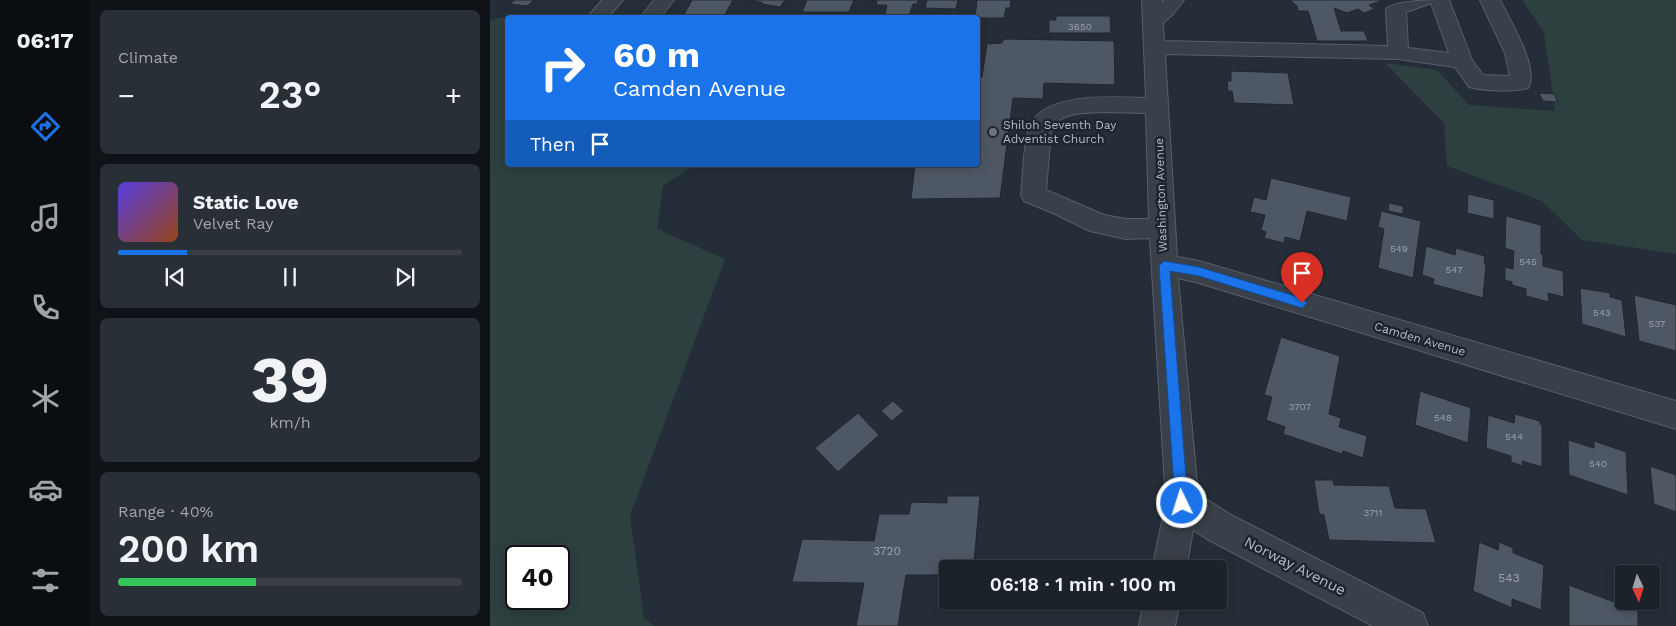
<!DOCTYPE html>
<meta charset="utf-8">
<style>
body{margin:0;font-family:"Work Sans",sans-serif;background:#292f36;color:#f1f3f6;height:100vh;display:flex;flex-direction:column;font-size:19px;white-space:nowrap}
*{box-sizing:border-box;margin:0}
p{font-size:16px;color:#a0a4a8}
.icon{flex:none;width:28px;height:28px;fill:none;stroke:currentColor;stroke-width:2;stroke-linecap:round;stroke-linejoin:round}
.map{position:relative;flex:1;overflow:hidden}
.panel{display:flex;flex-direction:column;gap:10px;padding:10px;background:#0f1317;width:400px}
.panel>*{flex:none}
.guide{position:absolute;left:15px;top:15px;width:475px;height:152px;border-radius:5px;box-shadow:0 2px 12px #0003,0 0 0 1px #3a3f47;background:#1a73e8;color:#fff;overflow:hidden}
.needle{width:32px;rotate:176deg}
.controls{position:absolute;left:1125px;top:565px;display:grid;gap:10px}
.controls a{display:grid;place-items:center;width:45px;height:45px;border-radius:5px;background:#1c222a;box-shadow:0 2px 12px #0003,0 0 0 1px #3a3f47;font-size:25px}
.speed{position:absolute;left:15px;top:545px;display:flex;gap:10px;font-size:25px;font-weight:700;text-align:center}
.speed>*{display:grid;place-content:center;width:65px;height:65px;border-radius:50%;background:#1c222a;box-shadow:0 2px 12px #0003,0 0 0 1px #3a3f47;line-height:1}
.speed .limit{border:2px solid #111;border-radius:8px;background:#fff;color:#111}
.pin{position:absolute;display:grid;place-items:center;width:42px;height:42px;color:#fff;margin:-51px -21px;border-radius:50% 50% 50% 0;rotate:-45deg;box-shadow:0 0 5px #0007}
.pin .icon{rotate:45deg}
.me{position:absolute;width:55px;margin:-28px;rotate:356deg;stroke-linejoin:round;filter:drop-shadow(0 0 4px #0008)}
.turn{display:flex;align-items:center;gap:18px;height:105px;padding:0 25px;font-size:22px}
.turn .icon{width:65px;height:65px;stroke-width:2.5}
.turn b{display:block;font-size:35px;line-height:42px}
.then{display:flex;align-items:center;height:48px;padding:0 25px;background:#0003;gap:10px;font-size:19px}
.big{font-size:38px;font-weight:600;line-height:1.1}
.panel .card{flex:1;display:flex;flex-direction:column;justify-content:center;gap:8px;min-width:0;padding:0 18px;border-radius:8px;background:#292f36}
.panel .dial{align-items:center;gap:0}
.dial b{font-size:65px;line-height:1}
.song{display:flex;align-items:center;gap:15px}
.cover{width:60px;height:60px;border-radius:8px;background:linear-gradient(135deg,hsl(250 70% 55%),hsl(20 70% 35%))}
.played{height:5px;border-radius:2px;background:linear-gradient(90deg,#1a73e8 20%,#3a3f47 20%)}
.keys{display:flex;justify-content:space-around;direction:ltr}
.heat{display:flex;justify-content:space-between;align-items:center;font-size:28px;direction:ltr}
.charge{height:8px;border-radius:4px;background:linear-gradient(90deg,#34c759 40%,#3a3f47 0)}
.trip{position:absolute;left:449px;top:560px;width:288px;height:50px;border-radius:5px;background:#1c222a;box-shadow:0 2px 12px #0003,0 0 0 1px #3a3f47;font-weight:600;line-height:50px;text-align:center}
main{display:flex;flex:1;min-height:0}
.tab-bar{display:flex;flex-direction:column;width:90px;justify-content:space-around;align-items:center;background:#0b0e11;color:#a0a4a8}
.tab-bar .icon{width:35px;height:35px}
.tab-bar .selected{color:#1a73e8}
.tab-bar b{font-size:22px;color:#f1f3f6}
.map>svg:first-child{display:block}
.green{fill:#2d3f3f;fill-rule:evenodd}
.building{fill:#4e5864;stroke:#202730}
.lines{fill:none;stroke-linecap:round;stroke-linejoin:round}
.minor-casing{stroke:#575e67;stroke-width:2}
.minor{fill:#394049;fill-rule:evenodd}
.route{fill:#1a73e8;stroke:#114b97}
.worship-dot{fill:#6b7280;stroke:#1e252e;stroke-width:2}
.labels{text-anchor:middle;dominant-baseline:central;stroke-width:5;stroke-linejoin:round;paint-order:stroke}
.number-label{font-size:10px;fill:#9aa2ad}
.poi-label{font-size:12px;fill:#b4bbc5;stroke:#1e252e;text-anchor:start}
.street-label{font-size:12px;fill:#b4bbc5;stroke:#1e252e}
.near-number-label{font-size:12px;fill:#9aa2ad}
.near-street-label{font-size:15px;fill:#b4bbc5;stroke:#1e252e}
</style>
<main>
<nav class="tab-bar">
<b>06:17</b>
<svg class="icon selected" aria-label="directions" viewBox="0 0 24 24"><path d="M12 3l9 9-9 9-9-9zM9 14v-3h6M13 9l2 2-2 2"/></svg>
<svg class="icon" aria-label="music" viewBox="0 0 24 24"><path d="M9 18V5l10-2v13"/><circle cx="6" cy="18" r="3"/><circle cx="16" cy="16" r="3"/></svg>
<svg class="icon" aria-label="phone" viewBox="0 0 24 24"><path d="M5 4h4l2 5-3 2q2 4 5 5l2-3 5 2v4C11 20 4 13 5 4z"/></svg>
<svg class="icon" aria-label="climate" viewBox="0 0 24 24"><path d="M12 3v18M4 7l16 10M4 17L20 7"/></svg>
<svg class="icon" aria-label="car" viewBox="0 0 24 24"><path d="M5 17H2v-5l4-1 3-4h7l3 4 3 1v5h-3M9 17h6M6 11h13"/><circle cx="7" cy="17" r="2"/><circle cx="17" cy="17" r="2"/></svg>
<svg class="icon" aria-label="filters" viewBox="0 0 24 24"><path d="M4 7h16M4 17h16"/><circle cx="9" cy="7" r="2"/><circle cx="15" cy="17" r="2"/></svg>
</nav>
<section class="panel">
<div class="card"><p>Climate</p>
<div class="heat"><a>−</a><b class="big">23°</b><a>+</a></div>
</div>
<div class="card">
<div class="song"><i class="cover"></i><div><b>Static Love</b><p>Velvet Ray</p></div></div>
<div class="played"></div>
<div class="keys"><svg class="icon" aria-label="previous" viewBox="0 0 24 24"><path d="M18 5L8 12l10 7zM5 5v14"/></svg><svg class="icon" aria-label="pause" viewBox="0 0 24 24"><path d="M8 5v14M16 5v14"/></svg><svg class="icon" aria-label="next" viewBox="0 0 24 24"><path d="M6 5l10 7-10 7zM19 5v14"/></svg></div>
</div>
<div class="card dial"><b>39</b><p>km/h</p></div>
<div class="card"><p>Range · 40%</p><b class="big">200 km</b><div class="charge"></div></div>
</section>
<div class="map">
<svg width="1186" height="626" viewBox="0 0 1186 626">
<rect width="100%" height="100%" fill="#252e38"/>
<g class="green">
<path d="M1032,0h154v254l-94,-14 -40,-39 -95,-35 -3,-43 -59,-60 52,7 32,35 86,6 -11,-79z"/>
<path d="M24,15l7,2 -13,1v147h186l-31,21 -6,43 68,30 -95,257 14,102 10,8h-164v-606zM26,556h43v43h-43z"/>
</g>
<g class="building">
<path d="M25,0h19l-7,6 -17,-2z"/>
<path d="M202,0h41l-10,18h-41z"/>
<path d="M261,0h34l-5,7 -18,-3 1,-1z"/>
<path d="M317,0h47l-5,12h-47z"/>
<path d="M378,0h50l-1,4h-4l-5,14h-24l3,-13h-11l1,-4z"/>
<path d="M437,0h-1h32l-2,9 -31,-1z"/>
<path d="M487,0h34l-1,8h-4l-2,10h-29z"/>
<path d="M800,0h89l2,1 -12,4 5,4 -10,4 -6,-4 -11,4 -13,-5 7,23h23l4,10h-51l-4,-14h-6h6l-5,-16h-10l-1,-5z"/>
<path d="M566,16h54l1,17h-62v-13h7z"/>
<path d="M514,39l110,2 1,44 -71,-2 -1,16 -30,-1 -13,100 -89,1 4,-34h63v-87l4,-1 5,-33 15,-1z"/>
<path d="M741,71l57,2 6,32 -60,-2 -2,-12h-4l-1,-10h4z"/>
<path d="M1049,93l15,1 4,8 -15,-1z"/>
<path d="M781,178l80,19 -4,24 -40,-10 -7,30 -15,-4 -1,6 -20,-5 2,-6 -5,-2 4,-15 -15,-3 4,-15 12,3z"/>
<path d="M978,194l26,6v19l-27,-6z"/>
<path d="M899,203l14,3v8l-15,-3z"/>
<path d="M891,211l40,10 -8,57 -35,-10 6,-39 -6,-2z"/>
<path d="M1016,216l35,9v29l2,1v11l20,5 1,26 -16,-4 1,9 -23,-6v-7l-14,-4v-3l-7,-2v-13l8,2 1,-18 -9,-3z"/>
<path d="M936,246l29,9 1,-7 29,8 -1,7 2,1 -3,34 -50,-14 1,-5 -12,-4z"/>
<path d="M1090,288l30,5v4l12,3 4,37 -44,-13z"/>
<path d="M1144,295l42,10v46l-37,-10z"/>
<path d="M791,337l59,19 -11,58 12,4 -2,9 28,9 -4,22 -20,-7 -1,3 -59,-20 2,-7 -19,-7 6,-23 -8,-2z"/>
<path d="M930,391l51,17 -3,35 -53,-18z"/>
<path d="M403,401l11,10 -12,10 -11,-10z"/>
<path d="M368,413l21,22 -41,37 -23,-24z"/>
<path d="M1025,414l25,7v3l2,1v42l-20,-6 1,5 -12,-4v-6l-25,-8 2,-33 26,8z"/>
<path d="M1078,440l26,8v-7l32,11 2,43 -59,-20z"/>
<path d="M1160,466l26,9v37l-22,-8z"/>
<path d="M824,480h19l1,5 55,1 6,22 31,1 10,34 -107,-3 -5,-25 -5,-1z"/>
<path d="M457,496h33l-6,66 -13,-1 -1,8h-12v9l-7,-3h-35l-8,51h-42l8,-43 -72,-1 10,-43 72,2 5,-27h30l2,-12 36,1z"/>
<path d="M989,542l19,8 1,-8 14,6v5l31,12 -3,45 -29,-11v9l-39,-17z"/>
<path d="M1079,585l69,26v15h-69z"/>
</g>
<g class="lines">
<g class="minor-casing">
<g id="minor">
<path d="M112,0h21l-16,18h-20z"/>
<path d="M164,0h20l-14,18h-20z"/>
<path d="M652,0h20v3l2,-3h20l-11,14 -10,9 1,18 224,5 -2,-37c10,-9 47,-9 63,-9l23,60 11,15 27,1 -5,-23 -25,-53h20c9,19 40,68 28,88 -17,4 -42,3 -59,-1l-14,-20 -57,-8 -233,-5 12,203 22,4 477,140v28l-477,-146 -21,-5 20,216 33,21 192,98 5,13h-55l-166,-87 -14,-9 -7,39h-34l14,-66 -16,-265 -24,1 -36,-8 -37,-18 -29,-12 -3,-6c2,-20 2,-47 8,-66 12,-38 85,-32 117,-31zM941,3l18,50 -41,-5 -2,-36zM615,112l41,1 3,106h-23l-22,-4 -58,-25 5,-60c8,-19 37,-17 54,-18z"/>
<path d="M654,601h36l-5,25h-36z"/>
</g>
</g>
<use href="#minor" class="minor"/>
</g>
<path class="route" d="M674,261l35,6 103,31 5,5 -5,5 -103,-32 -29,-5 18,232 -2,5 -4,2 -5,-2 -2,-5 -16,-237z"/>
<circle class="worship-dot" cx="503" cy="132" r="5"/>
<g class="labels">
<g class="number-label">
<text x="590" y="26">3650</text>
<text x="909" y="248">549</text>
<text x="1038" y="261">545</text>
<text x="964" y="269">547</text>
<text x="1112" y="312">543</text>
<text x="1167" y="323">537</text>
<text x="810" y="406">3707</text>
<text x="953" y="417">548</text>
<text x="1024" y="436">544</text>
<text x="1108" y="463">540</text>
<text x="883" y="512">3711</text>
</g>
<g class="poi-label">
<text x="513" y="125">Shiloh Seventh Day<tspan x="513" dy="14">Adventist Church</tspan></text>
</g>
<g class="street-label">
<text transform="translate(671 195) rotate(-92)">Washington Avenue</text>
<text transform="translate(930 339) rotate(16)">Camden Avenue</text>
</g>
<g class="near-number-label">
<text x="397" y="551">3720</text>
<text x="1019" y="578">543</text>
</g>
<g class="near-street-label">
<text transform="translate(805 566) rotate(27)">Norway Avenue</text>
</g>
</g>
</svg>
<div class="controls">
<a><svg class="needle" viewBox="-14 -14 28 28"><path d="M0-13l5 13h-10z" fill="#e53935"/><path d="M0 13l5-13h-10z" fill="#a0a4a8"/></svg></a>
</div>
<div class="speed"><div class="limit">40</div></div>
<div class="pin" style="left:812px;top:303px;background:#d93025"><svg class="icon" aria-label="arrive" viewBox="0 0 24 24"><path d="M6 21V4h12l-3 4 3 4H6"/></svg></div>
<svg class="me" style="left:692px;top:503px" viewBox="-20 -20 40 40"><circle r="17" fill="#1a73e8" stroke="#fff" stroke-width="3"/><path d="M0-11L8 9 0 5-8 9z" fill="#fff"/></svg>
<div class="trip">06:18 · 1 min · 100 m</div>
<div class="guide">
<div class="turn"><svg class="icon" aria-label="right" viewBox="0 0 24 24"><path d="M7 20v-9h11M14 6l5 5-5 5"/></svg><div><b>60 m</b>Camden Avenue</div></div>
<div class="then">Then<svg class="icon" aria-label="arrive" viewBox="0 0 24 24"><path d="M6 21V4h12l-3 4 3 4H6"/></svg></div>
</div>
</div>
</main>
